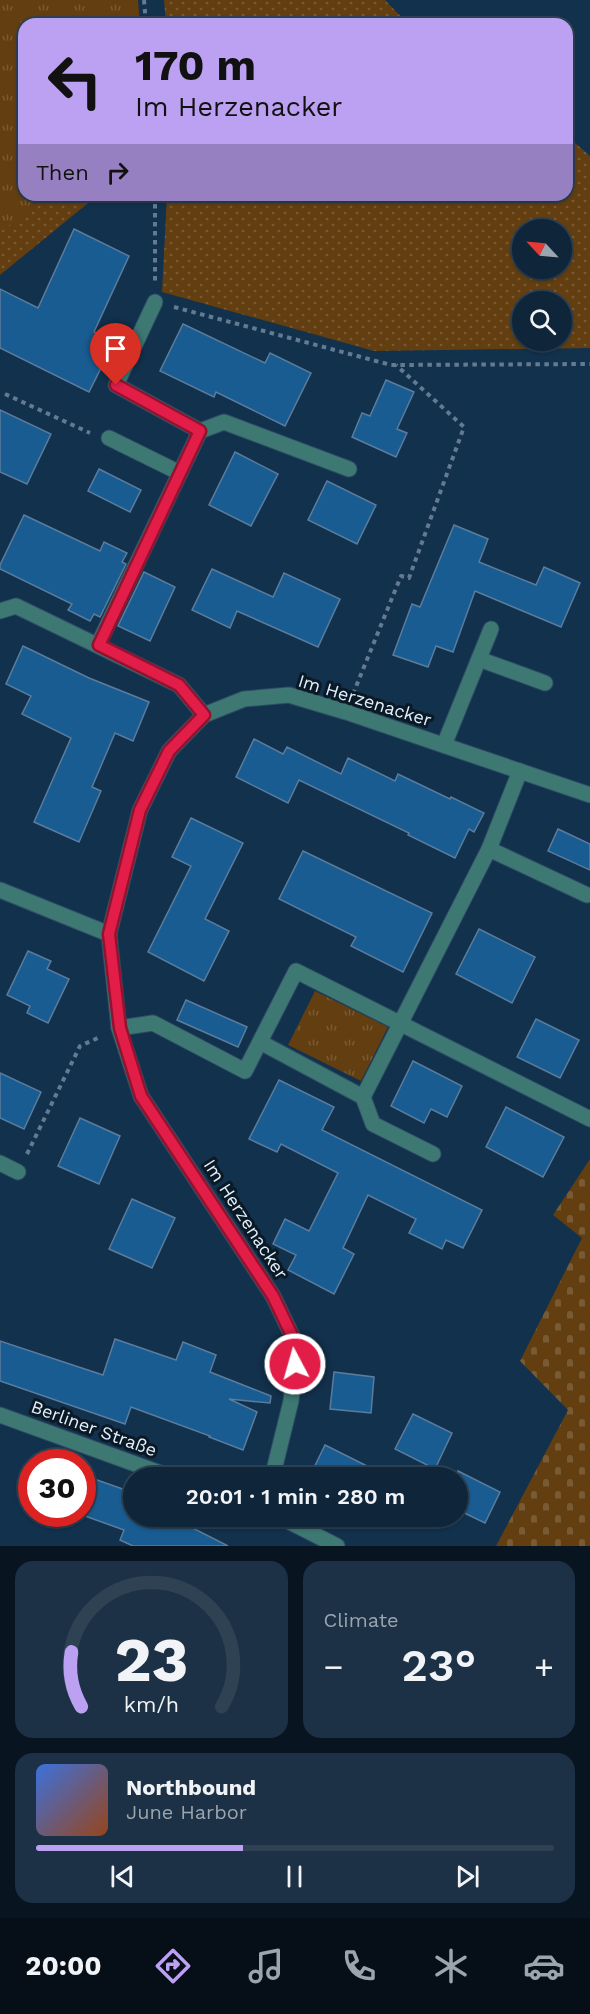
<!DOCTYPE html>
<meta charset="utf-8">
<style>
body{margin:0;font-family:"Work Sans",sans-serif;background:#1c3145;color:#f1f3f6;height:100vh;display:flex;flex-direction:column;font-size:22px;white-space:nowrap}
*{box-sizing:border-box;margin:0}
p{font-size:20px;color:#9ba5af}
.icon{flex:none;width:33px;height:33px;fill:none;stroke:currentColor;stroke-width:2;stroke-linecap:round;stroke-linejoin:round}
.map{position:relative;height:1546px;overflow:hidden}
.details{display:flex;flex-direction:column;gap:15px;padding:15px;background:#081420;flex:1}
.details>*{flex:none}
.hud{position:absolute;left:18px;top:18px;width:555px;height:183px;border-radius:18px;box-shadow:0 2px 4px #0004,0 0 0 2px #2e4254;background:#bca0f2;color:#111;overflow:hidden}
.needle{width:39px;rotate:296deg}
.fabs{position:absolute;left:512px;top:219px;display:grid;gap:12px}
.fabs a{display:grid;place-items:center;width:60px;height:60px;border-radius:50%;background:#0e253a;box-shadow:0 2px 4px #0004,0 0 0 2px #2e4254;font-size:30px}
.speed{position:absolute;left:18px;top:1449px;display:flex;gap:12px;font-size:30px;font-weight:700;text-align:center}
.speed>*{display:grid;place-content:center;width:78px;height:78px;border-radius:50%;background:#0e253a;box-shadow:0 2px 4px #0004,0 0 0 2px #2e4254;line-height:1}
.speed .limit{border:9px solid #d22;background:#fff;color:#111}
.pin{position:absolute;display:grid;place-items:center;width:51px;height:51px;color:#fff;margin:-62px -26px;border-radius:50% 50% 50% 0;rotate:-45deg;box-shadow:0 0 6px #0007}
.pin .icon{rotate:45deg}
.me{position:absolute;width:66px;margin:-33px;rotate:354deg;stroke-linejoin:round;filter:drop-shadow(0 0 4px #0008)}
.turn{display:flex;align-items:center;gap:21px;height:126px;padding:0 18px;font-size:27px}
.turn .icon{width:78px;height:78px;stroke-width:2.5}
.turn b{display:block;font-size:42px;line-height:51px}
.then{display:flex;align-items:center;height:57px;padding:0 18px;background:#0003;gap:12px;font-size:22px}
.big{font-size:45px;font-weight:600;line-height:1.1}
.details .card{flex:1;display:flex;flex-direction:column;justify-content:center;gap:9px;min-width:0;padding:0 21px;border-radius:18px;background:#1c3145}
.details .dial{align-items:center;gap:0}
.dial svg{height:156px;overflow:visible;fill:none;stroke:#2e4254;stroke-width:7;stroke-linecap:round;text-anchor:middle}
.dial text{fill:#f1f3f6;stroke:none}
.song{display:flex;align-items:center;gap:18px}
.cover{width:72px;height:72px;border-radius:9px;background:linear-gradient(135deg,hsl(220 70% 55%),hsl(20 70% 35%))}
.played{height:6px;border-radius:3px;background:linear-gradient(90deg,#bca0f2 40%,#2e4254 40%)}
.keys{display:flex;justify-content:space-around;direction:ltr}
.heat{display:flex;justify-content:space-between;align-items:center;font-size:33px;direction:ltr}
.details .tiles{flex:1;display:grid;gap:15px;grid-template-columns:1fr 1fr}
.card:last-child{grid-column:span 2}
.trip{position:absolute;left:123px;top:1467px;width:345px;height:60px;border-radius:30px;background:#0e253a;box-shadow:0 2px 4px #0004,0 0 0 2px #2e4254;font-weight:600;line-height:60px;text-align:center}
.dock{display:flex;height:96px;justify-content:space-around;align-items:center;background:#060f17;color:#9ba5af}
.dock .icon{width:42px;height:42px}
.dock .on{color:#bca0f2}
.dock b{font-size:27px;color:#f1f3f6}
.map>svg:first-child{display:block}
.grass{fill:url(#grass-dots);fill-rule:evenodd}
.cemetery{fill:url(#cemetery-stones)}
.park{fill:url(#park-tufts)}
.building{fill:#195c92;stroke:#5b7c9c;stroke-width:1.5}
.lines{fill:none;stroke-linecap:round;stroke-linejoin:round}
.minor-casing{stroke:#2f4c66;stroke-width:17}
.path{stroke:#627b92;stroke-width:4;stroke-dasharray:4.5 4.5;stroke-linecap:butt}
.minor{stroke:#3e7873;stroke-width:15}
.route-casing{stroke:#92132f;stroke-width:15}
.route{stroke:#e11d48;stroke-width:10}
.labels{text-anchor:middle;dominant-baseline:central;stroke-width:6;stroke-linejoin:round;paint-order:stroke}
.street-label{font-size:18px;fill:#e1effe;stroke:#0b1925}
</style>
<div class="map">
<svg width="590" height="1546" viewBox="0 0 590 1546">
<defs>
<pattern id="grass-dots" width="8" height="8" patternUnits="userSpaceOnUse" patternTransform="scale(1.5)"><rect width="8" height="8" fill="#623e10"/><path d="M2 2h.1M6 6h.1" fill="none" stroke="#785a34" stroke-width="1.8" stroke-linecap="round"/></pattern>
<pattern id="cemetery-stones" width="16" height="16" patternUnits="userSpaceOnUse" patternTransform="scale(1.5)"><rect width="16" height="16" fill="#623e10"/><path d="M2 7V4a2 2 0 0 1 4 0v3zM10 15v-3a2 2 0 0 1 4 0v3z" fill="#785a34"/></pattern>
<pattern id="park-tufts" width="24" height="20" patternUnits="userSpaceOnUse" patternTransform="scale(1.5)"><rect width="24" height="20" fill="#623e10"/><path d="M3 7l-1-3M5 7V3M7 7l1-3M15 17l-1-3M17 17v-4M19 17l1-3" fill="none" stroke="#785a34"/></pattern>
</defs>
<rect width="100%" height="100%" fill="#12314d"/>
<g class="grass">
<path d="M164,0h221l23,24h-242z"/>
<path d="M0,66l24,129h74l-98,80z"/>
<path d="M567,136l23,20v192l-216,3 -212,-59 5,-97h400zM522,230h39v38h-39zM522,302h39v38h-39z"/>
</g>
<path class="cemetery" d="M590,1159v387h-94l72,-136 -48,-49 62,-123 -29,-23z"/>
<g class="park">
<path d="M0,0h138l2,24h-116v171h28l-52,37z"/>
<path d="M315,991l73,36 -27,54 -73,-36z"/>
</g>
<g class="building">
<path d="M74,229l55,27 -35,76 20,10 -25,50 -89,-44v-59l38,19z"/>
<path d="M183,324l82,39 5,-10 41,20 -26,53 -69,-34 -2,5 -54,-26z"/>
<path d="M386,380l28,12 -17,37 10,4 -11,24 -44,-20 10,-24 8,3z"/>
<path d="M0,410l51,24 -24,50 -27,-12z"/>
<path d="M235,452l43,22 -27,52 -42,-21z"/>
<path d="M99,469l42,21 -11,22 -42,-21z"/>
<path d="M327,481l49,24 -19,39 -49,-24z"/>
<path d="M24,515l76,36 4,-9 23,11 -5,9 4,2 -26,53 -6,-3 -4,7 -22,-11 4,-6 -72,-35v-4z"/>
<path d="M454,525l34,14 -9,23 57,23 8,-18 36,16 -19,44 -86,-36 -22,61 -17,-6 -8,21 -35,-12 19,-51 8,3z"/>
<path d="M212,569l61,28 11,-24 56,26 -22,48 -81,-36 -7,17 -38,-18z"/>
<path d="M144,572l31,15 -25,54 -32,-15z"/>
<path d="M23,646l66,32 60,24 -16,39 -18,-8 -23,54 9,4 -22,51 -45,-20 37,-84 -49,-24 9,-18 -25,-12z"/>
<path d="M254,739l29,15 4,-7 54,27 7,-16 47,23 3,-7 52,25 1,-2 33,16 -10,19 -5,-3 -14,29 -47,-23 1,-2 -110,-53 -11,23 -52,-26z"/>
<path d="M191,818l52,25 -38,76 24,12 -25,50 -56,-29 43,-86 -19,-9z"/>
<path d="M558,829l32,15v26l-42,-19z"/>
<path d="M303,851l129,62 -29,59 -52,-26 5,-9 -77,-38z"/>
<path d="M479,929l56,28 -23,46 -56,-29z"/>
<path d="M28,951l23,10 -4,8 22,10 -21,44 -21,-10 3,-7 -23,-11z"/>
<path d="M186,1000l61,27 -9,20 -61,-27z"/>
<path d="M536,1019l43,21 -19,38 -43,-21z"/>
<path d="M413,1061l49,25 -15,31 -16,-8 -7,14 -33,-17z"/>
<path d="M0,1073l41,19 -17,37 -24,-11z"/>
<path d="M279,1080l55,27 -12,23 160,80 -19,38 -17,-8 -4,9 -33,-16 7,-14 -48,-24 -25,53 11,6 -20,40 -46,-24 8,-15 -23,-11 12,-25 24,12 29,-58 -57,-29 -4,8 -28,-13z"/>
<path d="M506,1107l58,30 -21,40 -57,-30z"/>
<path d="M80,1118l40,18 -21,48 -41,-18z"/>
<path d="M132,1199l43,19 -23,50 -43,-19z"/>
<path d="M115,1339l61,21 7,-18 33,13 -6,17 61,24 -1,7 -41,-4 28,13 -14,38 -34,-13 1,-1 -79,-29 -6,17 -125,-43v-40l103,34z"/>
<path d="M334,1372l40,5 -3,36 -41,-4z"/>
<path d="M413,1414l39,19 -17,36 -40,-20z"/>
<path d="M325,1445l66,33h-82z"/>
<path d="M458,1471l42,21 -15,31 -27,-13z"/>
<path d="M83,1475l51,18v23h35l59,30h-95l-13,-6 4,-10 -42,-15z"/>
</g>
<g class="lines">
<g class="minor-casing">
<g id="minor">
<path d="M155,302l-39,83 84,46"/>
<path d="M109,438l71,35"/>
<path d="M0,611l16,-5 163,79 25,30"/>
<path d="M98,645l102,-214 24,-9 125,47"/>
<path d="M479,659l66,24"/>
<path d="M444,745l47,-116"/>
<path d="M520,771l-31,78 98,46"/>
<path d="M0,890l109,44"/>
<path d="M119,1028l34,-5 92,48 51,-100 294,148"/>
<path d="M260,1042l103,55 10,27 60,30"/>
<path d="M363,1097l126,-248"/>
<path d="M0,1163l18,9"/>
<path d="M0,1415l174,63"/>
<path d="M272,1478l19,-77 6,-55 -24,-50 -132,-200 -22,-68 -10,-94 31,-124 29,-59 35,-36 40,-16 45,-4 57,17 244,83"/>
<path d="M278,1516l59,30"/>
</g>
</g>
<g class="path">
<path d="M144,0l2,24"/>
<path d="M155,195v86"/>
<path d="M174,307l217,58 199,-1"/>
<path d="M5,394l85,39"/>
<path d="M353,694l48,-118 8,2 55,-151 -68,-62"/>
<path d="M27,1154l53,-108 20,-9"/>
</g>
<use href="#minor" class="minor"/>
</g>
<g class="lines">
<g class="route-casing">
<path id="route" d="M116,385l84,46 -101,214 80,40 25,30 -35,36 -29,59 -31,124 11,94 21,68 132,200 24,50 -2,18"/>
</g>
<use href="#route" class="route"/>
</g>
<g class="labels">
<g class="street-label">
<text transform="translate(365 700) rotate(17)">Im Herzenacker</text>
<text transform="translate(246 1219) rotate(57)">Im Herzenacker</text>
<text transform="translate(94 1428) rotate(20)">Berliner Straße</text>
</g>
</g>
</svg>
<div class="fabs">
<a><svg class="needle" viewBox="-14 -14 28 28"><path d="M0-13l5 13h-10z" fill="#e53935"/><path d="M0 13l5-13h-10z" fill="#9ba5af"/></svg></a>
<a><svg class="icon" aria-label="search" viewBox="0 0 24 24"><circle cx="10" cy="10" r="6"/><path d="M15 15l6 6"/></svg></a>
</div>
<div class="speed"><div class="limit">30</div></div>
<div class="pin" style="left:116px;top:385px;background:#d93025"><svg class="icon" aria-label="arrive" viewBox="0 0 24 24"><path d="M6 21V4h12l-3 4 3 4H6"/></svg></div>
<svg class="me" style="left:295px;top:1364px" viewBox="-20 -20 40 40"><circle r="17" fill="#e11d48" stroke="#fff" stroke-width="3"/><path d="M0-11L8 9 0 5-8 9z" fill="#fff"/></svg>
<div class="trip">20:01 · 1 min · 280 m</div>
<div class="hud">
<div class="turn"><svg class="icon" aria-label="left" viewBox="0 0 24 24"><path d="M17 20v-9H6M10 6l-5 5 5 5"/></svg><div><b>170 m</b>Im Herzenacker</div></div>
<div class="then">Then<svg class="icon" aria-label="right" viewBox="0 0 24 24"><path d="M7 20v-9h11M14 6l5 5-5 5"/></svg></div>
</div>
</div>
<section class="details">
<div class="tiles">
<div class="card dial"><svg viewBox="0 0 100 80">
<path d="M14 69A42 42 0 1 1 86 69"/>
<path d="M14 69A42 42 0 0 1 9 41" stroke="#bca0f2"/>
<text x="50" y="56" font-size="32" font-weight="700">23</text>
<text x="50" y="72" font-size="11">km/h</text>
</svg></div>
<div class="card"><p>Climate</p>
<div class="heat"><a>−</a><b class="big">23°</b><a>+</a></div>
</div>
<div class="card">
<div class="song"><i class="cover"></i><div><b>Northbound</b><p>June Harbor</p></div></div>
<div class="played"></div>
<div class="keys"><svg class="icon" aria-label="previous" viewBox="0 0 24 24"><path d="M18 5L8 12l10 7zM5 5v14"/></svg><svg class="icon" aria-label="pause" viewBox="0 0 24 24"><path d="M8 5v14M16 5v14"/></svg><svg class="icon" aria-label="next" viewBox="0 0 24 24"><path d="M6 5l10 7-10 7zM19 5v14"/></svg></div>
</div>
</div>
</section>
<nav class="dock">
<b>20:00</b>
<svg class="icon on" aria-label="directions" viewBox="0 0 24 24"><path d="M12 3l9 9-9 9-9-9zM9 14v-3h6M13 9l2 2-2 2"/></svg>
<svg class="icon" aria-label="music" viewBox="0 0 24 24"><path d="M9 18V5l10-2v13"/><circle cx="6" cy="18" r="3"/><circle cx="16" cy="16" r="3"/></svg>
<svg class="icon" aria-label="phone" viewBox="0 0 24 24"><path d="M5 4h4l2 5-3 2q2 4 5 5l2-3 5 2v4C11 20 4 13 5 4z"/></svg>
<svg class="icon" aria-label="climate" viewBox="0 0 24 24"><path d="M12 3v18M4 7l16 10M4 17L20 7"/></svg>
<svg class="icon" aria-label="car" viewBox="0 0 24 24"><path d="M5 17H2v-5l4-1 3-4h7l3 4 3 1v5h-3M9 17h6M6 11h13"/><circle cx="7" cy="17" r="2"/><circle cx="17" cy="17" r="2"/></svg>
</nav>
